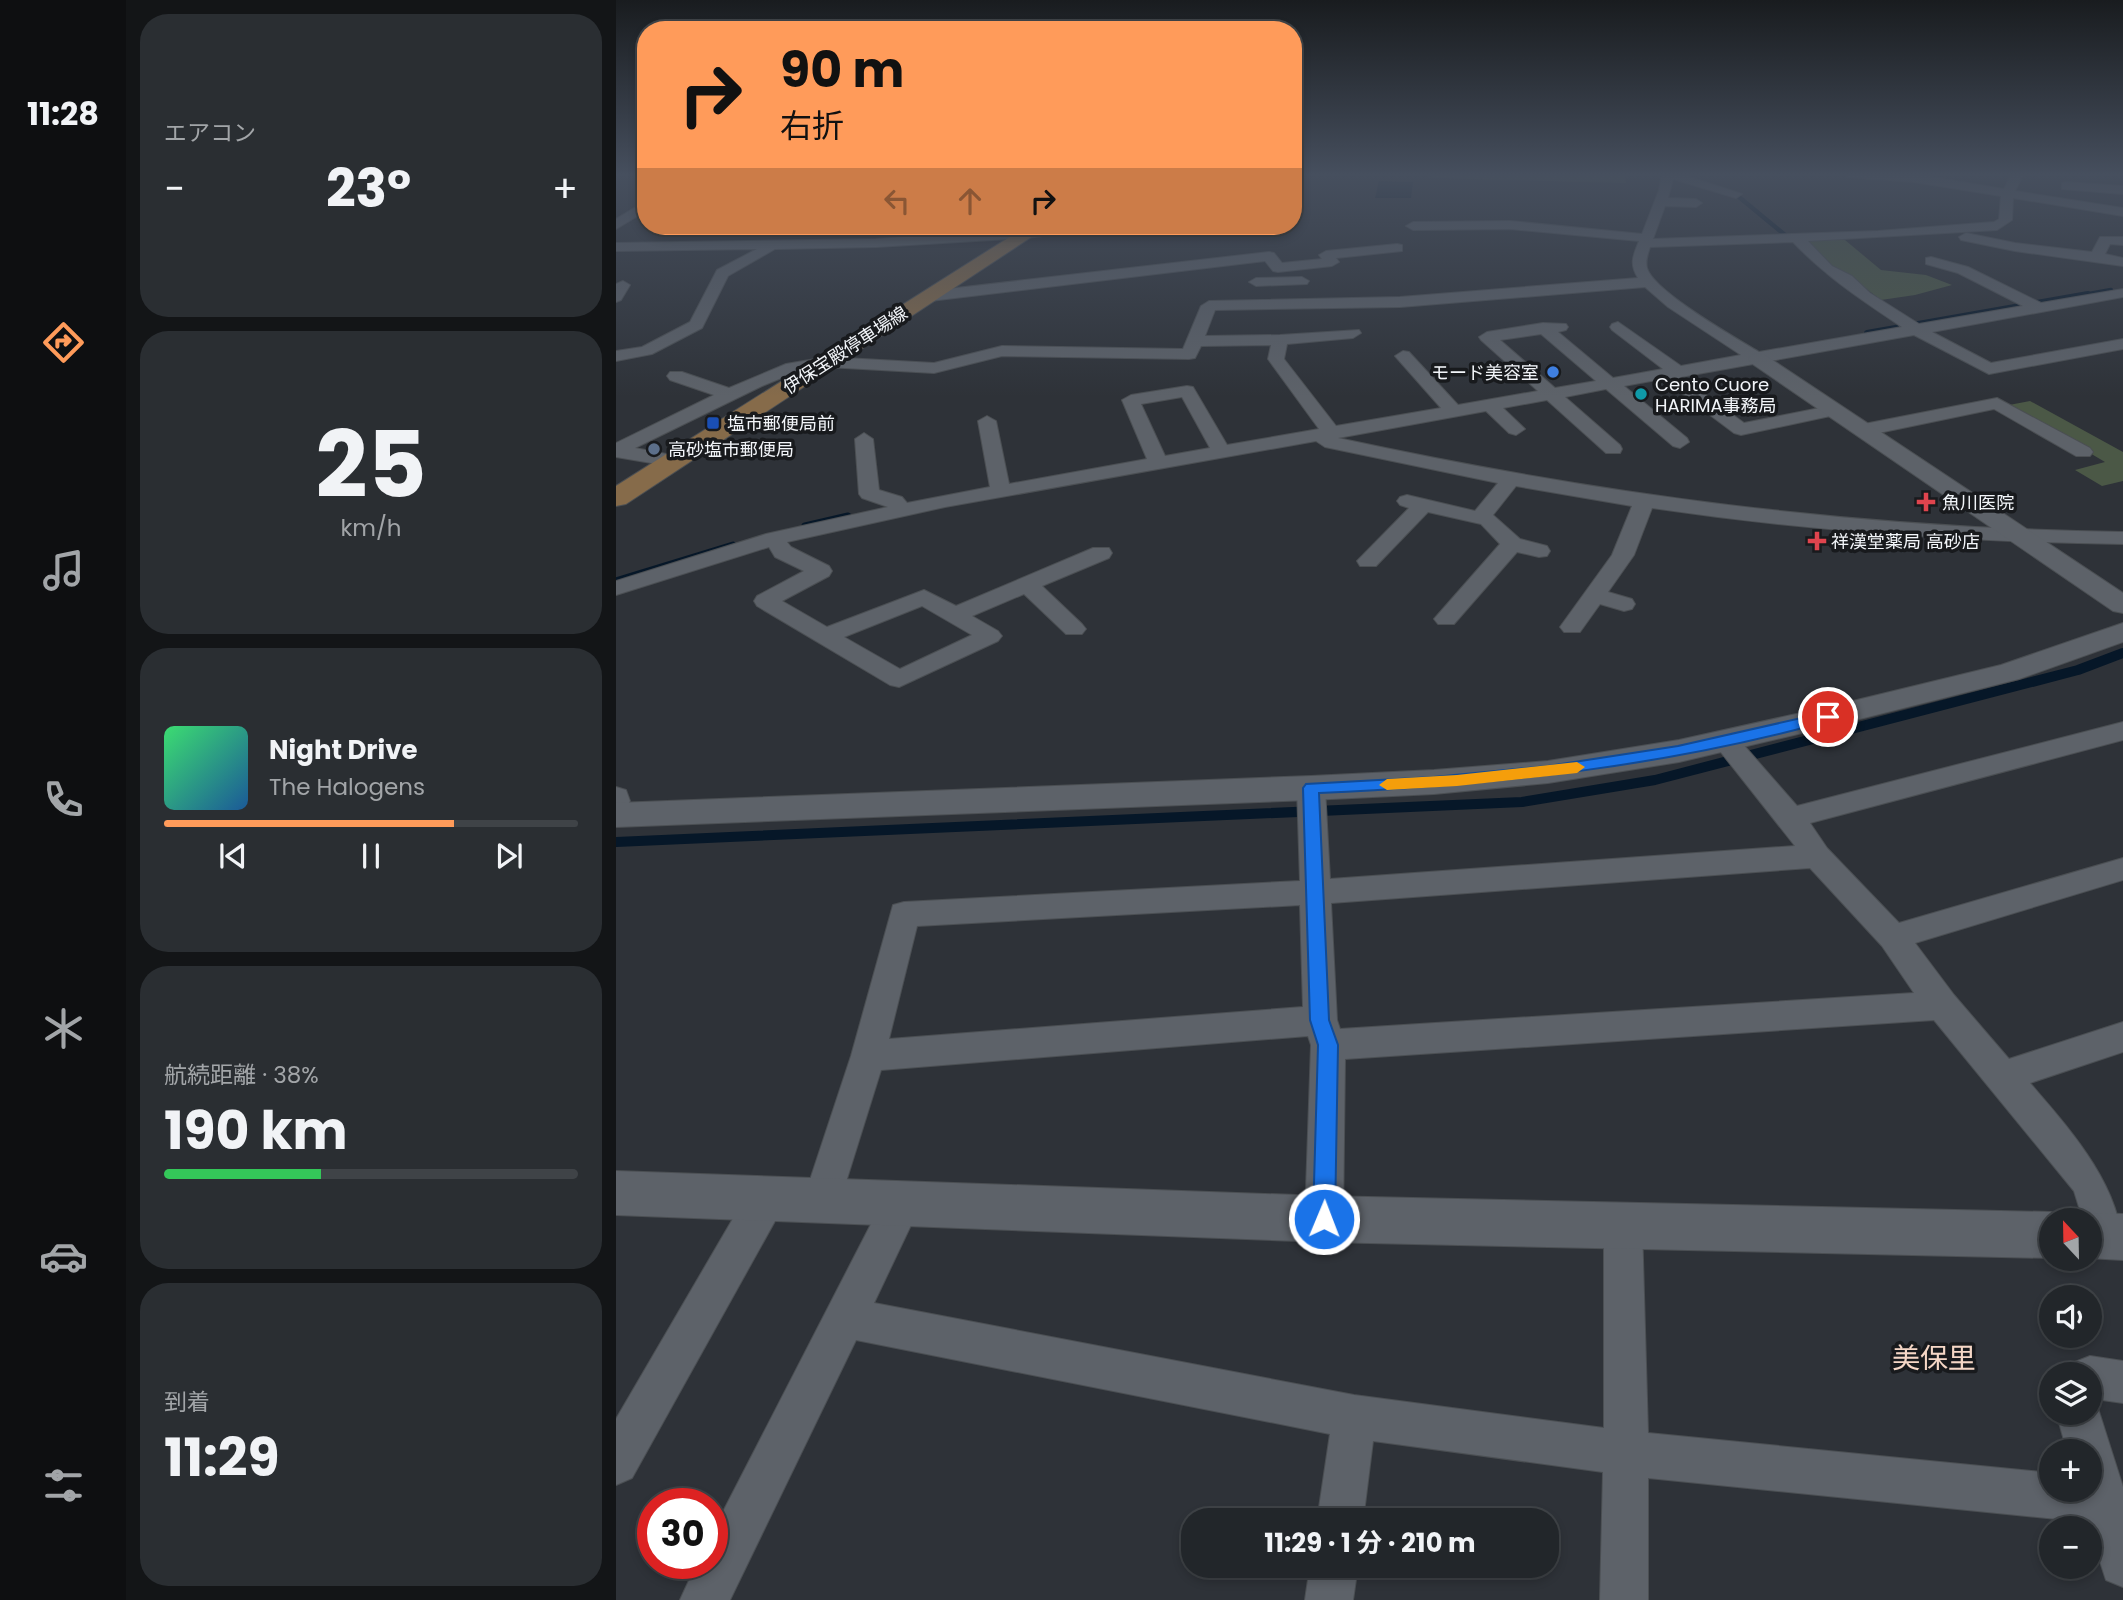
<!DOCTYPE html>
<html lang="ja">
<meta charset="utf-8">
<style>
body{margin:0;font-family:Poppins,"Noto Sans JP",sans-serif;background:#2a2e32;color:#f1f3f6;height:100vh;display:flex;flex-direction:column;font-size:26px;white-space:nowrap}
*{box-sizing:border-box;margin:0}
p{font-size:23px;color:#a2a5a8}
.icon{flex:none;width:38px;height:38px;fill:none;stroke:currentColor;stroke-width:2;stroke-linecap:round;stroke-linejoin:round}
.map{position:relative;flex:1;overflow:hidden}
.details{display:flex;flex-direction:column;gap:14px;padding:14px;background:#131517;width:490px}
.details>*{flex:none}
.top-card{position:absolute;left:21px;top:21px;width:665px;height:214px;border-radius:28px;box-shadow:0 4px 10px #0003,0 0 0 2px #3f4347;background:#ff9b5a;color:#111;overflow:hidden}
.needle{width:46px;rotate:338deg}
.buttons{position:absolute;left:1423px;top:1208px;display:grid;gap:14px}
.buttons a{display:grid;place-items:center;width:63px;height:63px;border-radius:50%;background:#22262a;box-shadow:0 4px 10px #0003,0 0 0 2px #3f4347;font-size:35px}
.speed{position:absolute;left:21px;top:1488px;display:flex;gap:14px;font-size:35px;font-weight:700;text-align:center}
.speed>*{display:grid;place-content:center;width:91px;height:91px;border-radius:50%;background:#22262a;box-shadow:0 4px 10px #0003,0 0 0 2px #3f4347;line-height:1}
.speed .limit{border:10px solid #d22;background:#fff;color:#111}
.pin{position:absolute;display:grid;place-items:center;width:60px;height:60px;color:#fff;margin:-30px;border:4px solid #fff;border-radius:50%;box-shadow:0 2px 7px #0007}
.me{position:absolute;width:77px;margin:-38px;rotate:1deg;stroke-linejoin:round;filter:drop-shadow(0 0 5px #0008)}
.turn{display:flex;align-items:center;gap:24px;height:147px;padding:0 28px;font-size:32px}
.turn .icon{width:91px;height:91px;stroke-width:2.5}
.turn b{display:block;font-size:49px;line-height:60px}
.lanes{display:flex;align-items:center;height:66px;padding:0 28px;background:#0003;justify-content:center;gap:35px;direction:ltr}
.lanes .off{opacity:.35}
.big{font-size:52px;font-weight:700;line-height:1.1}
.details .widget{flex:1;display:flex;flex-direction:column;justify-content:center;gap:10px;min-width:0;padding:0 24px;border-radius:28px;background:#2a2e32}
.details .dial{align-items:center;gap:0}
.dial b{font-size:91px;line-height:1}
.song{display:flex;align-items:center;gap:21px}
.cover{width:84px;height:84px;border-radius:10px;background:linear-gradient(135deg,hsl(140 70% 55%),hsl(210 70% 35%))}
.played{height:7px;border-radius:4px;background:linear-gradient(90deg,#ff9b5a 70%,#3f4347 70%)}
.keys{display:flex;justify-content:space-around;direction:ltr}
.heat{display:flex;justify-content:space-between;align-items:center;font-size:38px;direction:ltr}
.charge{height:10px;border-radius:5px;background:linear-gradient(90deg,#34c759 38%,#3f4347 0)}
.trip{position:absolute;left:565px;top:1508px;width:378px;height:70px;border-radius:28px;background:#22262a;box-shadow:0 4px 10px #0003,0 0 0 2px #3f4347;font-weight:700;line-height:70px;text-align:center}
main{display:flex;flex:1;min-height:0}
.menu{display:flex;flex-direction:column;width:126px;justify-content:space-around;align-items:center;background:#0e0f11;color:#a2a5a8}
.menu .icon{width:49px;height:49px}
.menu .on{color:#ff9b5a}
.menu b{font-size:32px;color:#f1f3f6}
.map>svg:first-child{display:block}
.green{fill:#4b5846}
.water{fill:#061728}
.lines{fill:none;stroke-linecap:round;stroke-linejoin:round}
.stream-far3{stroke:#061728;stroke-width:4.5}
.stream-far2{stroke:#061728;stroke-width:6}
.stream-far1{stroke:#061728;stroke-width:7}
.stream{stroke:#061728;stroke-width:10}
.minor-casing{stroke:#4b4f53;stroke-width:2}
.tertiary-casing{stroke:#4b4f53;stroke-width:2}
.secondary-casing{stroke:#4b4f53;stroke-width:2}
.minor{fill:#5d6269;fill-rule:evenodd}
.tertiary{fill:#5d6269;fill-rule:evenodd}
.secondary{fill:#866b4a;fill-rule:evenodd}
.route{fill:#1a73e8;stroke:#114b97;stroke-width:2}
.slow{fill:#f59e0b}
.shop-dot{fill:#3f7fe0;stroke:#181a1d;stroke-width:2.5}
.culture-dot{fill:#0f9aa8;stroke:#181a1d;stroke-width:2.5}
.transit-dot{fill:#1a4fb4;stroke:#181a1d;stroke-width:2.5}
.service-dot{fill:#5c6f8a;stroke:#181a1d;stroke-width:2.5}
.health-dot{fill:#e0444e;stroke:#181a1d;stroke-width:2.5}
.labels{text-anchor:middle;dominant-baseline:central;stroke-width:7;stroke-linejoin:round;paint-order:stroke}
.far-street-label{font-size:18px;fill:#f2f5f9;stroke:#181a1d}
.far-poi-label{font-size:18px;fill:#f2f5f9;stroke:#181a1d;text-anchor:start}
.near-neighbourhood-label{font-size:28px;fill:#f5d7c6;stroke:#181a1d}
</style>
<main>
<nav class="menu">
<b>11:28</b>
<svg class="icon on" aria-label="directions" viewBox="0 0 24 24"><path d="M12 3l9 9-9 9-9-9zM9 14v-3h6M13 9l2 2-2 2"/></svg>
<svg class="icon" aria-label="music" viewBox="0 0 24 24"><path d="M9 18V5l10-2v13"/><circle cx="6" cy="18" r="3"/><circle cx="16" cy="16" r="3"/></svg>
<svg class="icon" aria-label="phone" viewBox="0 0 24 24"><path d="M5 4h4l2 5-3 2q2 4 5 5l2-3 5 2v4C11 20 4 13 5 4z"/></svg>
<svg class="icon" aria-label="climate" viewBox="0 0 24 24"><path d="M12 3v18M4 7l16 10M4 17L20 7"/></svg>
<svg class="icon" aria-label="car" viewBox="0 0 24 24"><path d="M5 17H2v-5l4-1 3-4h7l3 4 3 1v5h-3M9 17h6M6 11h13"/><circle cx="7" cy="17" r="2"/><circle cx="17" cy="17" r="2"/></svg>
<svg class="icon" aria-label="filters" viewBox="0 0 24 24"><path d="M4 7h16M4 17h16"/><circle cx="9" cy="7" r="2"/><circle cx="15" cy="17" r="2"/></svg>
</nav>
<section class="details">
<div class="widget"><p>エアコン</p>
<div class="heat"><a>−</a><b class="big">23°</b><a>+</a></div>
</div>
<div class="widget dial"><b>25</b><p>km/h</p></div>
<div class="widget">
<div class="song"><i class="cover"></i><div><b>Night Drive</b><p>The Halogens</p></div></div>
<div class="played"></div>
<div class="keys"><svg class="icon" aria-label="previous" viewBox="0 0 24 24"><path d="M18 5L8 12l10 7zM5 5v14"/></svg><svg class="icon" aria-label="pause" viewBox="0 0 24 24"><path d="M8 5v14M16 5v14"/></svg><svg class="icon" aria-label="next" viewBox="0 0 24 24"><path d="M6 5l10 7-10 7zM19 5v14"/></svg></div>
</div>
<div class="widget"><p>航続距離 · 38%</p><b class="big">190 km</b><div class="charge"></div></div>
<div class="widget"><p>到着</p><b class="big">11:29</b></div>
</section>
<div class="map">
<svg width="1507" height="1600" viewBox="0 0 1507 1600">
<rect width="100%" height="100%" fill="#2e3238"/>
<g class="green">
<path d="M814,173h194l2,10 -195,-5z"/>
<path d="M1190,240h39l36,30 45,5 26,10 -37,10 -34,5 -29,-22 -22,-11z"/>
<path d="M1414,401l93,51v29l-21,5 -27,-16 30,-8 -96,-57z"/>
</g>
<path class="water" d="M763,181l34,1 -2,16h-36z"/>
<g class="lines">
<g class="stream-far3">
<path d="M1123,197l46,38"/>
<path d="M1188,251l22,20"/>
<path d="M1462,296l33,-6"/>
</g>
<path class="stream-far2" d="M1251,333l221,-39"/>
<g class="stream-far1">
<path d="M189,526l43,-10"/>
<path d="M0,581l117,-36"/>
</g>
<path class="stream" d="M0,842l906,-40 133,-22 423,-110 45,-17"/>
<g class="minor-casing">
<g id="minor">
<path d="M1046,173h15l65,21 -6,4 -63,-19 -5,19 28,1 6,4 -6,4 -31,-1 -12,33 225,-8 116,-9 5,-3 2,-23 -87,-14 -66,-5 -6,-4 72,1 90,15 8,-16h12l-9,18 108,17v8l-110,-18 -1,22 -15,10 -189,11 24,25 20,10 18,17 49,31 104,-18 -65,-33 -32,-9v-6l5,-1 37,10 73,36 82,-14v8l-191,35 59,31 132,-24v10l-134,25 -75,-39 -233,42 63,46 91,-18 9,5 -9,5 -94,20 -7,-2 -72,-54 -38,7 63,52 2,4 -9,6 -7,-2 -67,-57 -41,8 55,48 2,4 -2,4h-14l-59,-53 -44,8 22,21 -9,6 -7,-2 -23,-22 -148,27c264,57 515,90 785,94v12c-158,-2 -315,-13 -471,-36l-18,47 -26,37 24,7 3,5 -3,5 -8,2 -24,-7 -20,28h-16l-4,-5 52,-72 20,-49 -116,-20 -23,29 27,24 27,7 3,5 -3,5 -8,1 -22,-5 -63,72h-16l-4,-5 66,-75 -19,-20 -53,-12 -52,54h-16l-3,-5 52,-53 -9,-3 -3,-4 3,-4 7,-2 68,16 23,-28 -173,-36 -9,-6 -371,66 -158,35 4,5 38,19 3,5 -3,5 -47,25 45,26 97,-37 32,16 137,-58h16l3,5 -3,5 -67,28 40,38 4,5 -4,5h-16l-42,-40 -52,22 26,15 4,5 -4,5 -99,46 -9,-2 -133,-79 -3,-5 3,-5 47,-25 -29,-14 -6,-10 -153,48v-14l150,-47 122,-27 -26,-9 -3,-4 -4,-55 9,-6 9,6 6,51 23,7 5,6 83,-16 -12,-66 9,-5 9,5 13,63 138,-25 -25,-59 9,-5 56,-9 6,1 34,58 92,-16 -51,-70 3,-14 -70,1 -6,12 -6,1 -187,-3 -68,17 -107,-6 -31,5 -34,14 -127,62 47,9 3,4 -3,4 -7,2 -59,-10v-14l98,-48 -44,-15 -3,-4 3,-4h12l47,16 57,-24 41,-7 107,6 68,-17 181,3 18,-43 8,-5 191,-4 238,-19c-9,-14 -5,-22 1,-37l-129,-12 -97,1 -7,-4 7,-4 97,-1 132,13 17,-44zM1177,242c32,34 70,59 109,85l-143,25c-23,-14 -106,-61 -112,-84 -2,-8 1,-14 3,-21zM1029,287l23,20 73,48 -60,11 -63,-44 -6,2 -2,3 2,3 51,39 -50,9 -55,-46 8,-2 2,-3 -2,-3 -23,-1 -56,9 -8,5 2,3 57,51 -80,14 -49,-53 -6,-1 -8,5 46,52 -105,18 -52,-67 3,-15 66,-6 8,-5 -2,-3 -79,5 -75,1 10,-26 185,-3zM925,334l55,47 -41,7 -55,-48zM566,397l28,51 -45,8 -24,-52zM306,606l50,29 -72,34 -56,-32z"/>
<path d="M1450,182l57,4v8l-61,-5v-6z"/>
<path d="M30,201v10l-30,18v-10z"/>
<path d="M445,226h37l-7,4 -65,8 -150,9 -101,2 -47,27 -26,52 -50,26 -36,7v-10l26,-4 48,-25 27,-52 40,-21 -141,2v-8l260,-4z"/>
<path d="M1350,233l49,10 77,9 8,-15h23v8l-13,-1 -5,10 18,4v8l-108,-15 -54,-11 -2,-3z"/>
<path d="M781,244l5,1v6l-66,7 3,4 -7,4 -54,6 -5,-1 -8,-10 -335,40 -8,-5 8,-5 339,-39 5,1 8,10 40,-4 -3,-4 7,-4z"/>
<path d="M686,277l7,4 -2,3 -51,2 -7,-4 7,-4z"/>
<path d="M7,281l7,4 -9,15 -5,2v-18z"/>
<path d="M1381,398l93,50 3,4 -3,4h-14l-82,-47 -130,27 -9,-6 9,-6z"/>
<path d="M1507,722v18l-313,83 17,25 72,75 224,-65v22l-208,63 39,52 55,64 114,-37v30l-93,31c37,43 93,104 92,167l-14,6 -14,-6 -4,-11v-19h-7l-9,-29 -140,-171 -589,39 -2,160 -5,14 -14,5 -14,-5 -5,-14 6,-174 -3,-9 -427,34 -45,144 -14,6 -14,-6 -5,-13 48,-145 42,-151 11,-3 396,-21 -3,-93 4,-7 10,-3 10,3 4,7 5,91 465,-33 -79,-100 -4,-6 4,-6 9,-3 9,3 63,72zM1194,868l72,78 32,47 -574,36 -3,-9 -6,-117zM684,905l3,102 -414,32 28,-113z"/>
<path d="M0,787l10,3 4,11 -4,7 -10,3z"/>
<path d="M150,1180l14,6 5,13 -5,13 -148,266 -16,7v-66l136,-233z"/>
<path d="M286,1185l14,6 5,13 -47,99 480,92 250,33v-203l5,-14 14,-5 14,5 5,14 6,208 403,40v16h39v-38h-23l-11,-39h34v-38h-20l5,-12 15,-6 33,5v42l-28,-4 28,88v100l-17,-7 -19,-58 -439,-44v122h-48l3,-128 -230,-31 -10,80h-46l13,-87 -474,-94 -126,260h-50l17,-37h15v-30l176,-342z"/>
<path d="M694,1566h48l-5,34h-48z"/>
</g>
</g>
<g class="tertiary-casing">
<g id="tertiary">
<path d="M1142,353l7,2 358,238v20l-10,-2 -362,-248 -3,-4 3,-4z"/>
<path d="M1507,623v19l-104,37 -191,48 -149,35 -131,21 -114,11 -123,6 -695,27v-24l695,-27 123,-6 114,-9 131,-21 149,-33 173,-42z"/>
<path d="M0,1171l708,25 727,16 17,8h-17v38l-727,-16 -708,-27z"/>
<path d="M1474,1213l33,1v46l-36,-2 3,-38h-17z"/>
</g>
</g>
<g class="secondary-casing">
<path id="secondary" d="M411,226h21l-422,278 -10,2v-20z"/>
</g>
<use href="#minor" class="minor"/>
<use href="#tertiary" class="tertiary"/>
<use href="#secondary" class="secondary"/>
</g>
<linearGradient id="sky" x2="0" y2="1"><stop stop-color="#191c1f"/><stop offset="0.44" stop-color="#464f5e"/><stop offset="1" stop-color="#464f5e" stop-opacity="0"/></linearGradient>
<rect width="1507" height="397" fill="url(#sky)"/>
<path class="route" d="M1212,712l5,2 2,3 -2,3c-169,47 -339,65 -514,73l10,227 9,25 -3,174 -4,8 -7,3 -8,-3 -3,-8 5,-174 -8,-25 -7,-232 3,-4 128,-7 114,-11 130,-20z"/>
<path class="slow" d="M961,762l8,5 -8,6 -120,13 -70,4 -8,-5 8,-6 70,-4z"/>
<circle class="shop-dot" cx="937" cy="372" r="7"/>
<circle class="culture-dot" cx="1025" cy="394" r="7"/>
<rect class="transit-dot" x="90" y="416" width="14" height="14" rx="3.5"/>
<circle class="service-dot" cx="38" cy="449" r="7"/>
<g class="health-dot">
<path d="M1306.5 491.5h7v7h7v7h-7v7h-7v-7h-7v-7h7z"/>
<path d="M1197.5 530.5h7v7h7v7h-7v7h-7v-7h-7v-7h7z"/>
</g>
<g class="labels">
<g class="far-street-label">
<text transform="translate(229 350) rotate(-33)">伊保宝殿停車場線</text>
</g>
<g class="far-poi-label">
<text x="923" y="372" text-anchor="end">モード美容室</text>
<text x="1039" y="384">Cento Cuore<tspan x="1039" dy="21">HARIMA事務局</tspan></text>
<text x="111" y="423">塩市郵便局前</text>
<text x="52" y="449">高砂塩市郵便局</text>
<text x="1326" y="502">魚川医院</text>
<text x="1215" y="541">祥漢堂薬局 高砂店</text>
</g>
<g class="near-neighbourhood-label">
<text x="1318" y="1358">美保里</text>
</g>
</g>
</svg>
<div class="buttons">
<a><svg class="needle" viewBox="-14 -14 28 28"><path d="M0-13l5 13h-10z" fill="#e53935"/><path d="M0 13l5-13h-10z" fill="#a2a5a8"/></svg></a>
<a><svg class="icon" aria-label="sound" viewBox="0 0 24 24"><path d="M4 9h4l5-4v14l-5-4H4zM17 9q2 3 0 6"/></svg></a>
<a><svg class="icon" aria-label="layers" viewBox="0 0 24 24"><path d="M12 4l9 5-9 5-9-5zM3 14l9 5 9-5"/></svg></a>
<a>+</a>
<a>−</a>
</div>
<div class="speed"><div class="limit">30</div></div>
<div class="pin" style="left:1212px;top:717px;background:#d93025"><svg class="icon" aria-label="arrive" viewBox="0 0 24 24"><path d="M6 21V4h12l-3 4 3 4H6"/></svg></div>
<svg class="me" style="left:708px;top:1219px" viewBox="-20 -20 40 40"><circle r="17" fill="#1a73e8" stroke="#fff" stroke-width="3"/><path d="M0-11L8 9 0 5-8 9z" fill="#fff"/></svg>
<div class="trip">11:29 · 1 分 · 210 m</div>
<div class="top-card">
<div class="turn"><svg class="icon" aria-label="right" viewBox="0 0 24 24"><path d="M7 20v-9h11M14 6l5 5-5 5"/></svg><div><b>90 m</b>右折</div></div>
<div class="lanes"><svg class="icon off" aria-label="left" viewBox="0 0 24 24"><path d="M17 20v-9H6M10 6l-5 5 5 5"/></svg><svg class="icon off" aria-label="ahead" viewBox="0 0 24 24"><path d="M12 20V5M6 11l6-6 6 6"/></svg><svg class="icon" aria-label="right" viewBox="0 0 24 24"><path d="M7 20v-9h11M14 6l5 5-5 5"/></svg></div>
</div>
</div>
</main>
